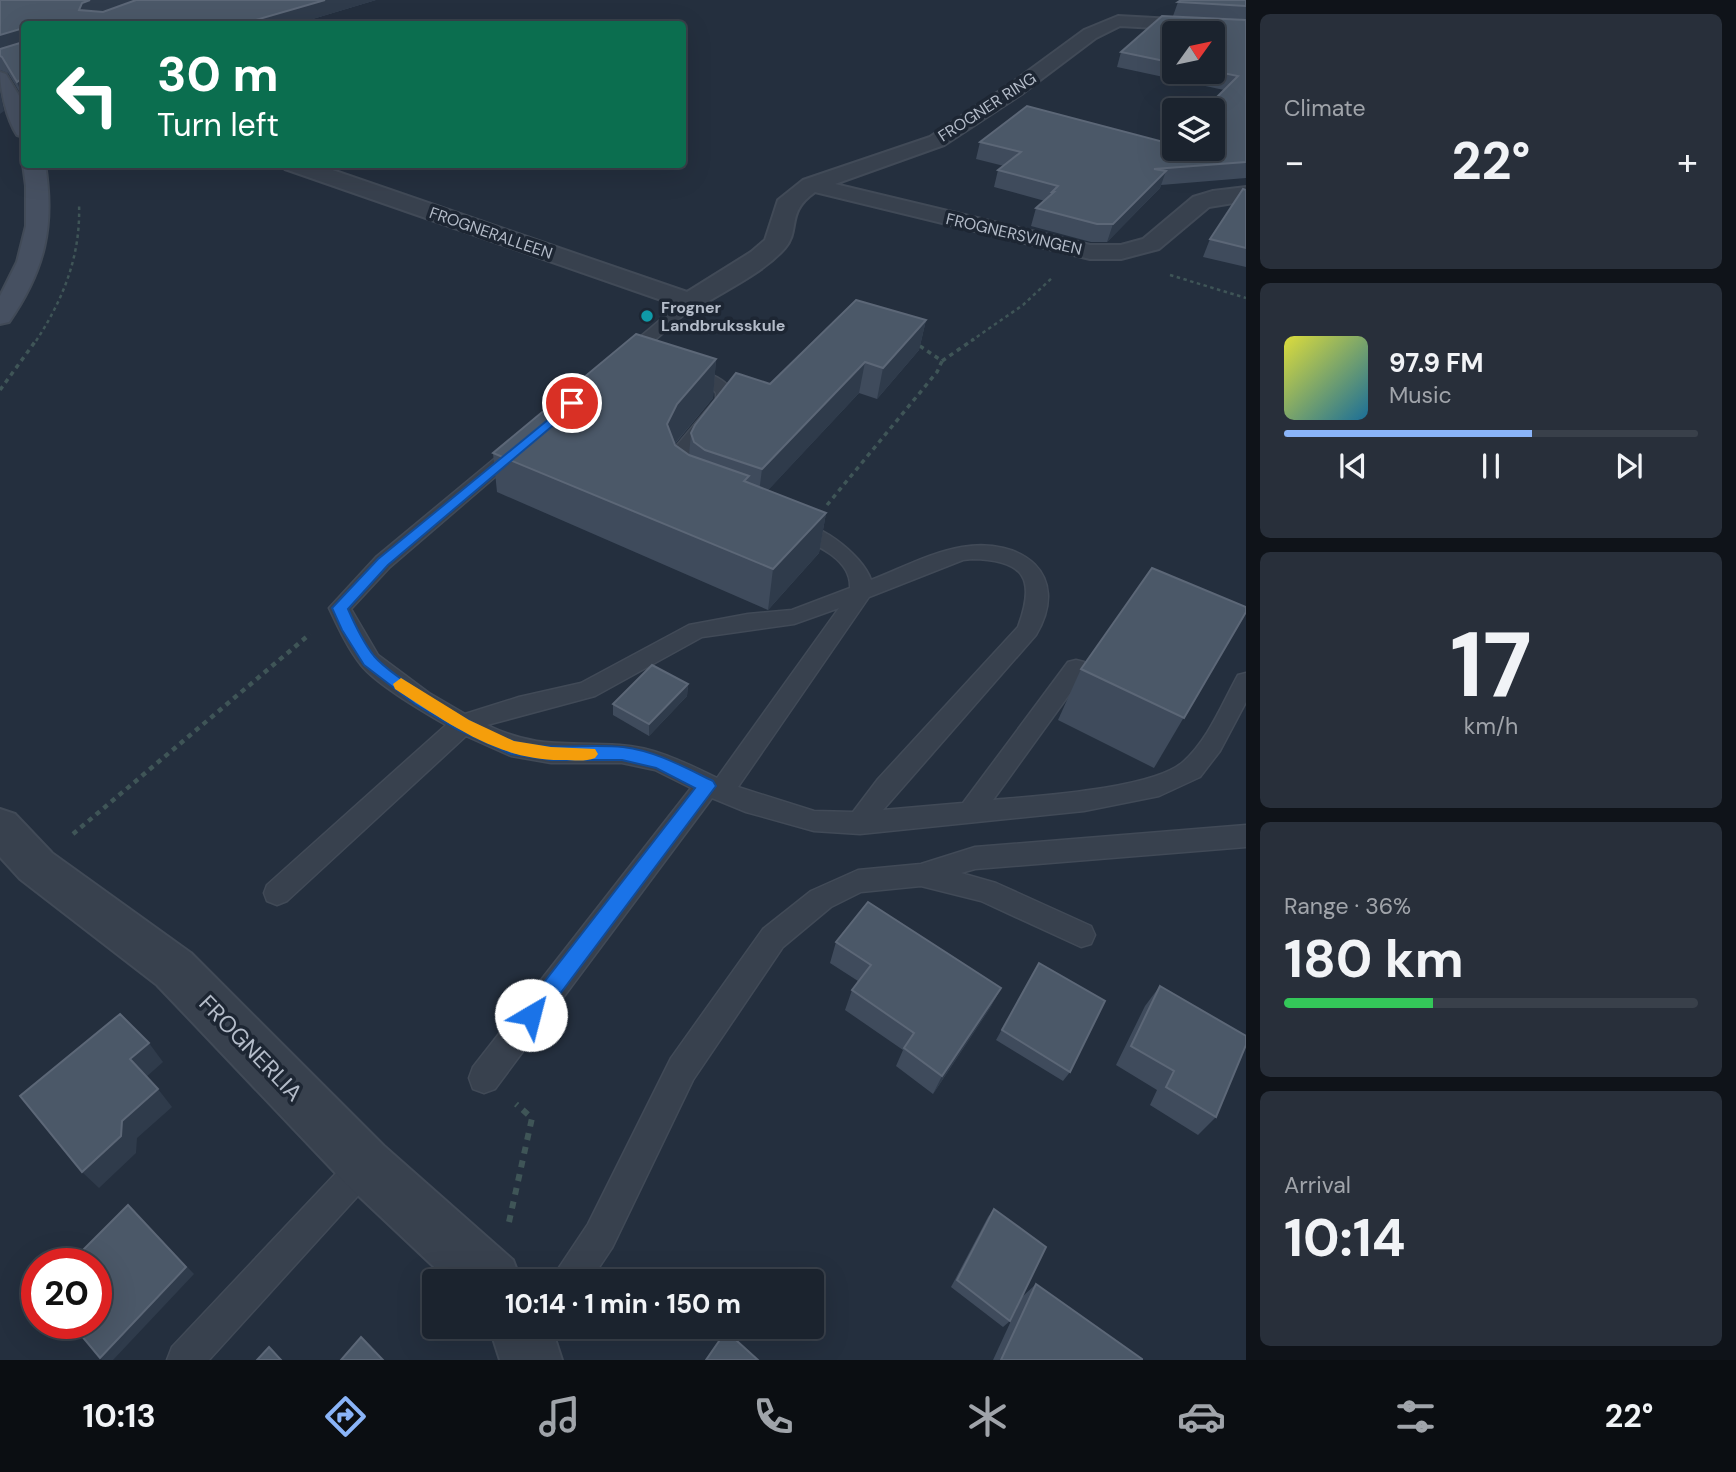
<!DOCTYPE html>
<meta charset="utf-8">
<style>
body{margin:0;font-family:"DM Sans",sans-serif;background:#282f3a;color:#f1f3f6;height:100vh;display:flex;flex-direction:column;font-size:26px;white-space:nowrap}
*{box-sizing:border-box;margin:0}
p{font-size:23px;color:#a0a4aa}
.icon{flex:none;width:38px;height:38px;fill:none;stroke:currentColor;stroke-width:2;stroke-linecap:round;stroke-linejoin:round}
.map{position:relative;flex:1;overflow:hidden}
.side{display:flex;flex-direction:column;gap:14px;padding:14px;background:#0f1319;width:490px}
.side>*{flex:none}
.guide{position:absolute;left:21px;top:21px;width:665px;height:147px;border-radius:7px;box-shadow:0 7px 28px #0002,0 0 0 2px #39404a;background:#0b6e4f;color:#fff;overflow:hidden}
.needle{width:46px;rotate:57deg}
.buttons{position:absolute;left:1162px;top:21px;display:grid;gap:14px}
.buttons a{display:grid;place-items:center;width:63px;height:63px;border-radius:7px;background:#1b232e;box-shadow:0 7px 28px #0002,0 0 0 2px #39404a;font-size:35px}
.speed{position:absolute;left:21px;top:1248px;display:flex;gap:14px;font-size:35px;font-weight:700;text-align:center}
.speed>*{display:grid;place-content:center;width:91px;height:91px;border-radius:50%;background:#1b232e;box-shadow:0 7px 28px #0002,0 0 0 2px #39404a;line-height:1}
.speed .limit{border:10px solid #d22;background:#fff;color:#111}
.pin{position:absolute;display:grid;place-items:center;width:60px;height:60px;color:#fff;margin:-30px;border:4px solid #fff;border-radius:50%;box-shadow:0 2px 7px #0007}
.me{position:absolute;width:77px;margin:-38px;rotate:37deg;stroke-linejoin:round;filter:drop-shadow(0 0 5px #0008)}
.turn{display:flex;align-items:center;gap:24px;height:147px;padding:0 21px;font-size:32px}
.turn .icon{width:91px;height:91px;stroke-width:2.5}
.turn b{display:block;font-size:49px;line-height:60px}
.big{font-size:52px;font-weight:700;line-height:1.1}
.side .widget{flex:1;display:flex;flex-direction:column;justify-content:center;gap:10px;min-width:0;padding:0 24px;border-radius:10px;background:#282f3a}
.side .dial{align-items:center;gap:0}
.dial b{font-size:91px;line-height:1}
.song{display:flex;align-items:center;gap:21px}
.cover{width:84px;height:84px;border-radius:10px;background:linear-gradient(135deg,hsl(60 70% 55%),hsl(200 70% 35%))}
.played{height:7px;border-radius:4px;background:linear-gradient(90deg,#8ab4f8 60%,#39404a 60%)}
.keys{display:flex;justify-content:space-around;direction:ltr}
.heat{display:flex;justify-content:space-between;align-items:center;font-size:38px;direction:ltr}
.charge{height:10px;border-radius:5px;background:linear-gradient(90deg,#34c759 36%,#39404a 0)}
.trip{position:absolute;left:422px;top:1269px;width:402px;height:70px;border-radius:7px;background:#1b232e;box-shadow:0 7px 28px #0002,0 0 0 2px #39404a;font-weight:700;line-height:70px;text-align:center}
.tabs{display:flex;height:112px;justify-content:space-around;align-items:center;background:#0b0e12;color:#a0a4aa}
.tabs .icon{width:49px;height:49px}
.tabs .active{color:#8ab4f8}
.tabs b{font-size:32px;color:#f1f3f6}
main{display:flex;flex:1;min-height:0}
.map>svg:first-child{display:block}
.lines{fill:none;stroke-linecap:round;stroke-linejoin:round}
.service-casing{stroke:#414a57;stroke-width:3}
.minor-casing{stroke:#414a57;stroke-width:4}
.secondary-casing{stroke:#414a57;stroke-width:4}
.path-far3{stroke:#3f5557;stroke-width:2.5;stroke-dasharray:3.5 3.5;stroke-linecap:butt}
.path-far2{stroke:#3f5557;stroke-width:3.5;stroke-dasharray:4.5 4.5;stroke-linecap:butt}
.path-far1{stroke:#3f5557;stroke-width:4.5;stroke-dasharray:5 5;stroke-linecap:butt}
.path{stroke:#3f5557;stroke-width:6;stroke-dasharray:7 7;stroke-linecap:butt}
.service{fill:#38414e;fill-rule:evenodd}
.minor{fill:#38414e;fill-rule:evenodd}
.secondary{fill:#465061;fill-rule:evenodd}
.wall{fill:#3f4b5c;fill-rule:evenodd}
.shaded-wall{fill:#2f3b4b}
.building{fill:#4b5868;stroke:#5c6777;stroke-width:2}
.route{fill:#1a73e8;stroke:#114b97;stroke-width:2}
.slow{fill:#f59e0b}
.culture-dot{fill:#0f9aa8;stroke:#1d2633;stroke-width:2.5}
.labels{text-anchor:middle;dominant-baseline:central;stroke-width:7;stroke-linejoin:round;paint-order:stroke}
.far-street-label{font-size:16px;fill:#b4bcc9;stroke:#1d2633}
.far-poi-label{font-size:16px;font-weight:bold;fill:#b4bcc9;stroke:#1d2633;text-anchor:start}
.near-street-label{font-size:23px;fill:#b4bcc9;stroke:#1d2633}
</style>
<main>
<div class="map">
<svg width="1246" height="1360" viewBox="0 0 1246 1360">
<rect width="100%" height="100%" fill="#242f3e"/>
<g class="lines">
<g class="service-casing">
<g id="service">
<path d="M690,297l5,2 3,3 -3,3 -63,55h-12l-2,-3 2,-3 65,-55z"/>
<path d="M685,366c18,5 48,12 49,34l-42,50 -6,14 6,15 -9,6 -7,-2 -8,-19 9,-19 39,-46v-6l-4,-5 -33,-13 -2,-4z"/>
<path d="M517,444l6,1 3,4 -3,4 -133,114 -39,42 27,46 51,38 36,21 54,-17 62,-14 108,-58 59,-11 44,-4 58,-22c2,-31 -39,-45 -63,-56l-3,-4 3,-4c27,-8 76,31 84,56 29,-11 60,-28 91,-33 59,-10 110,27 74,88l-153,175 80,-7 105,-141 8,-2 8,2 3,6 -3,6 -91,126c43,-4 160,-11 190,-38 25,-22 39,-58 55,-87l8,-2v29l-26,49 -20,26 -41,19 -75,15 -224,23 -46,-3 -68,-19 -34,-14 -217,291 -11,4 -11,-4 -4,-11 4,-11 218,-279 -36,-18 -33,-7h-71l-40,-7 -45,-20 -179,165 -10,4 -10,-4 -3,-8 3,-8 179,-160c-22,-13 -69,-40 -85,-60 -13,-16 -23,-38 -32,-57l47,-51 135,-112zM972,559c53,1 64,20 46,68l-140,152 -25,33 -39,-1 -76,-24 131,-190 94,-37zM839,608l-122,170c-31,-15 -62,-31 -97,-33 -54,-4 -80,5 -133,-20l108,-29 107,-59 92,-13z"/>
<path d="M1246,825v22l-271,22 -14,4 35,10 95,43 4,9 -4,9 -10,3 -100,-46 -60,-15 -60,6 -30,15 -48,40 -90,133 -81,168 -22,33h-37l5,-12 30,-45 83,-166 92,-129 48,-38 47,-21 63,-6 54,-17z"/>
<path d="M365,1149l11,5 5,11 -5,11 -167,184h-42l5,-13 182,-193z"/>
</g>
</g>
<g class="minor-casing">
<g id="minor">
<path d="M1118,16l128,7v10l-126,-7 -24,12 -73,55 -79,52 -109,39 255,61h31l22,-6 50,-42 20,-6 33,-4v14l-37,6 -50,42 -38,10h-31l-275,-67c-30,21 -14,37 -30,56 -22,25 -58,41 -86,59l-9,3 -405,-141 -2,-5h32l372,128 64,-40 14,-12 13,-40 25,-20 127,-43 79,-52 75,-55z"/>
<path d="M0,809l15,5 37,39 139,100 193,193 129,114 8,21h-72l-103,-97 -189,-199 -137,-106 -20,-22z"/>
<path d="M489,1326h62l11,34h-62z"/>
</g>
</g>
<g class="secondary-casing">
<g id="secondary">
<path d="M0,72l6,2 18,30v33l-7,-2c-10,-16 -17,-44 -17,-63z"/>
<path d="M24,162v2h21c10,62 0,106 -36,158l-9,2v-28l17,-34 9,-36v-40l-3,-22z"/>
</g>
</g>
<g class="path-far3">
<path d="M1170,275l76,23"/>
<path d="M36,341c28,-43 45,-86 43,-138"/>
<path d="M971,341l52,-36 30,-28"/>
</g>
<g class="path-far2">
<path d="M942,361l32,-22"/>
<path d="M0,390l37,-51"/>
<path d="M827,505l110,-133 5,-11 -25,-17"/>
</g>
<path class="path-far1" d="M73,834l237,-200"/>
<path class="path" d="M509,1222l23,-104 -16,-14"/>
<use href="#service" class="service"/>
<use href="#minor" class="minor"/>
<use href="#secondary" class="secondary"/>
</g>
<g class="wall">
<path d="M0,0h376l-80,24h-272l-1,74 -15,-25 -8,-3z"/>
<path d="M1246,0v178l-85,7 -1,3 -53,54h-16l-60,-16 5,-18 9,-7 -51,-14 4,-17 6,-4 -28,-7 4,-17 191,2 53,-54 -107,-23 4,-15 52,-36 5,-14zM1174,33h39v39h-39z"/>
<path d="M1246,190v77l-43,-10 7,-18z"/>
<path d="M926,320l-7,30 -42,49 -18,-6 -91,97 58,23 -7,40 -51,57 -271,-118 -4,-39 223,-94 -3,39 -38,46 14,11 2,-22 79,-49z"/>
<path d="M1246,612l-92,156 -96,-48 23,-51z"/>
<path d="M688,684l-1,12 -38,40 -36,-21v-11z"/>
<path d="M836,942l165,46 -11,20 -57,86 -37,-28 7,-16 -58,-40 7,-20 6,-9 -28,-18z"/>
<path d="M1039,963l31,109 -7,9 -67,-41z"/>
<path d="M1160,986l56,131 -18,18 -48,-30 7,-15 -41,-25 29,-59z"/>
<path d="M994,1209l16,112 -7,6 -52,-40 37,-70z"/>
<path d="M1036,1284l106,76h-149l29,-63z"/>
</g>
<g class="shaded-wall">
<path d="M90,0h45l-48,18 -8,-8 3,-7z"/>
<path d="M325,0h51l-80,24h-54z"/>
<path d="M20,29l4,12 -24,11v-17z"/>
<path d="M24,77v20l-1,1 -6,-16z"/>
<path d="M0,91l4,20 -4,3z"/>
<path d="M1166,171l-6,17 -53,54 6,-18z"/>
<path d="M926,320l-7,30 -42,49 6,-31z"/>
<path d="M716,359l-3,39 -38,45 -8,-19 10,-20z"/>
<path d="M865,362l-6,31 -101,108 4,-32z"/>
<path d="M826,513l-7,40 -51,57 5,-41z"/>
<path d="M688,684l-1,12 -38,40v-12z"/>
<path d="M1001,988l-11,20 -57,86 9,-18z"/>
<path d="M149,1043l14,19 -18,16 -15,-19z"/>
<path d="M158,1089l14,18 -35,31 -1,15 -37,35 -17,-16 40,-51z"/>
<path d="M128,1205l66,69 -81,86h-11l-2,-2z"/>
</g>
<g class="building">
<path d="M0,0h90l-8,3 -3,7 24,2 33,-12h189l-83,24h-218v53l-7,5 -15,-25 -2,-1v-7l20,-6v-14l-20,6z"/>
<path d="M1181,0h65v6l-68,-4z"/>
<path d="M1162,16l84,4v142l-92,7 12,2 -53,53h-16l-61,-16 18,-16h-2l6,-6 -60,-16 23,-18 -41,-10 47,-36 144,38 3,-3v8h39v-39h-9l34,-34 -25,-5v-38h-39v30l-53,-11z"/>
<path d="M1243,189l3,1v58l-36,-9z"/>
<path d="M856,300l70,20 -43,48 -18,-6 -103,107 -57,-19 -11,-8 -3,-9 4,-8 41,-52 34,11z"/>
<path d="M636,334l80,25 -39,45 -10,20 8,21 14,10 60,21 -5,5 82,32 -53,56 -280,-116z"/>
<path d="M1152,568l94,39v5l-62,106 -103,-49z"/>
<path d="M652,665l36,19 -39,40 -36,-20z"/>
<path d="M868,902l133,86 -59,88 -38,-28 10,-15 -62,-43 19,-25 -35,-23z"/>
<path d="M1039,963l66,38 -35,71 -68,-42z"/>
<path d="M1160,986l86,50v9l-30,72 -50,-30 8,-16 -43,-25z"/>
<path d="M120,1014l29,29 -19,16 28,30 -36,32 -1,15 -39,36 -62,-76z"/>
<path d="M128,1205l58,62 -86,91 -29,-35h25v-59h-27z"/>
<path d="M994,1209l52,38 -36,74 -53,-41z"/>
<path d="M1036,1284l106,75v1h-141z"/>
<path d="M726,1331l32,29h-52z"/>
<path d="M361,1337l22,23h-42z"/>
<path d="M269,1347l12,13h-24z"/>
</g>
<path class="route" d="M572,400l4,1v5l-188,159 -40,44c7,16 15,33 26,47 20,23 112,78 142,86 36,9 71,1 107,5 33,4 61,20 90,34l3,5 -177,236 -8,3 -7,-3 -3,-7 3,-7 171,-220 -39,-20 -34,-8h-71l-40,-6 -54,-25 -42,-25 -51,-39 -22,-35 -10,-22 46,-49z"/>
<path class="slow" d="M401,678l68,42 45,21 37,6 44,2 3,5 -3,4c-10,4 -22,2 -32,2 -65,1 -116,-38 -168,-71l-2,-5z"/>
<circle class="culture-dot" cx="647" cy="316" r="7"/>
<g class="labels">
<g class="far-street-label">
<text transform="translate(987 107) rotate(-33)">FROGNER RING</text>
<text transform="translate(491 233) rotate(19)">FROGNERALLEEN</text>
<text transform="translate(1014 234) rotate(13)">FROGNERSVINGEN</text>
</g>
<g class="far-poi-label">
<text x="661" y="307">Frogner<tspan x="661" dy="18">Landbruksskule</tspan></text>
</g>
<g class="near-street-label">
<text transform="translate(251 1048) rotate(46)">FROGNERLIA</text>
</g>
</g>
</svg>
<div class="buttons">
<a><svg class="needle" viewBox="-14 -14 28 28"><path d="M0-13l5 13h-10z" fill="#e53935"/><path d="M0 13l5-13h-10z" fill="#a0a4aa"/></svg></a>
<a><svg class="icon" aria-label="layers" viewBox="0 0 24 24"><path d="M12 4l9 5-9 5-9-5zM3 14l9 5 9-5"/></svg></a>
</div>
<div class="speed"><div class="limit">20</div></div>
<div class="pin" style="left:572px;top:403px;background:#d93025"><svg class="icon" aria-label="arrive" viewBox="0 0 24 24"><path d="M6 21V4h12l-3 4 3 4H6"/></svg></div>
<svg class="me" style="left:531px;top:1015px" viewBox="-20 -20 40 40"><circle r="19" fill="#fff"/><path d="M0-13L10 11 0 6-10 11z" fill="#1a73e8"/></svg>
<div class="trip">10:14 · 1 min · 150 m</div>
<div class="guide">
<div class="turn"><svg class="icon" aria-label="left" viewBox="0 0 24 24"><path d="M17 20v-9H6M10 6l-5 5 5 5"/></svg><div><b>30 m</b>Turn left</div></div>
</div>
</div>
<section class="side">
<div class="widget"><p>Climate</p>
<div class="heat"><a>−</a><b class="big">22°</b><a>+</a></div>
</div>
<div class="widget">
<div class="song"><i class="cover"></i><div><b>97.9 FM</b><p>Music</p></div></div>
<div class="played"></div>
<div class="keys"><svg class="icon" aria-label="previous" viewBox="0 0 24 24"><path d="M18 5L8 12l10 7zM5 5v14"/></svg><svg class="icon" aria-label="pause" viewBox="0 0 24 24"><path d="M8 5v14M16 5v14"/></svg><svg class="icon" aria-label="next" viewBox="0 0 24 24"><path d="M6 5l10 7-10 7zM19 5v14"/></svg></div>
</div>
<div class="widget dial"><b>17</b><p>km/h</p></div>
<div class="widget"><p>Range · 36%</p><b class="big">180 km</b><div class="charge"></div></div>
<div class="widget"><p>Arrival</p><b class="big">10:14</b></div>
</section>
</main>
<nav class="tabs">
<b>10:13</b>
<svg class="icon active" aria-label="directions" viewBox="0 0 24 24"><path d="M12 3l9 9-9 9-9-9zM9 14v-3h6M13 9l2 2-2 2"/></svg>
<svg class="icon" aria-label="music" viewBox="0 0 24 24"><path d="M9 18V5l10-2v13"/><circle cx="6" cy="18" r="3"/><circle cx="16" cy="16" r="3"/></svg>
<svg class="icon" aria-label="phone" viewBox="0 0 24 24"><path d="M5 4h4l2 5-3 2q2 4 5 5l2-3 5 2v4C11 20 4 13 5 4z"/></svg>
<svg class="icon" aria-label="climate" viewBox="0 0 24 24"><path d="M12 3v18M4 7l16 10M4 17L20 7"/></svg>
<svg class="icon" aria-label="car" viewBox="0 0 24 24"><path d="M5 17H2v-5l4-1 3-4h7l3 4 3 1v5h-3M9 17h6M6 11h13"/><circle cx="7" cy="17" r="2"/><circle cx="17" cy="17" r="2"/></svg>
<svg class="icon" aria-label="filters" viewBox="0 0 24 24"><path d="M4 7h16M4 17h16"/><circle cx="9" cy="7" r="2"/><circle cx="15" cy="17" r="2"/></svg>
<b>22°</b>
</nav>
